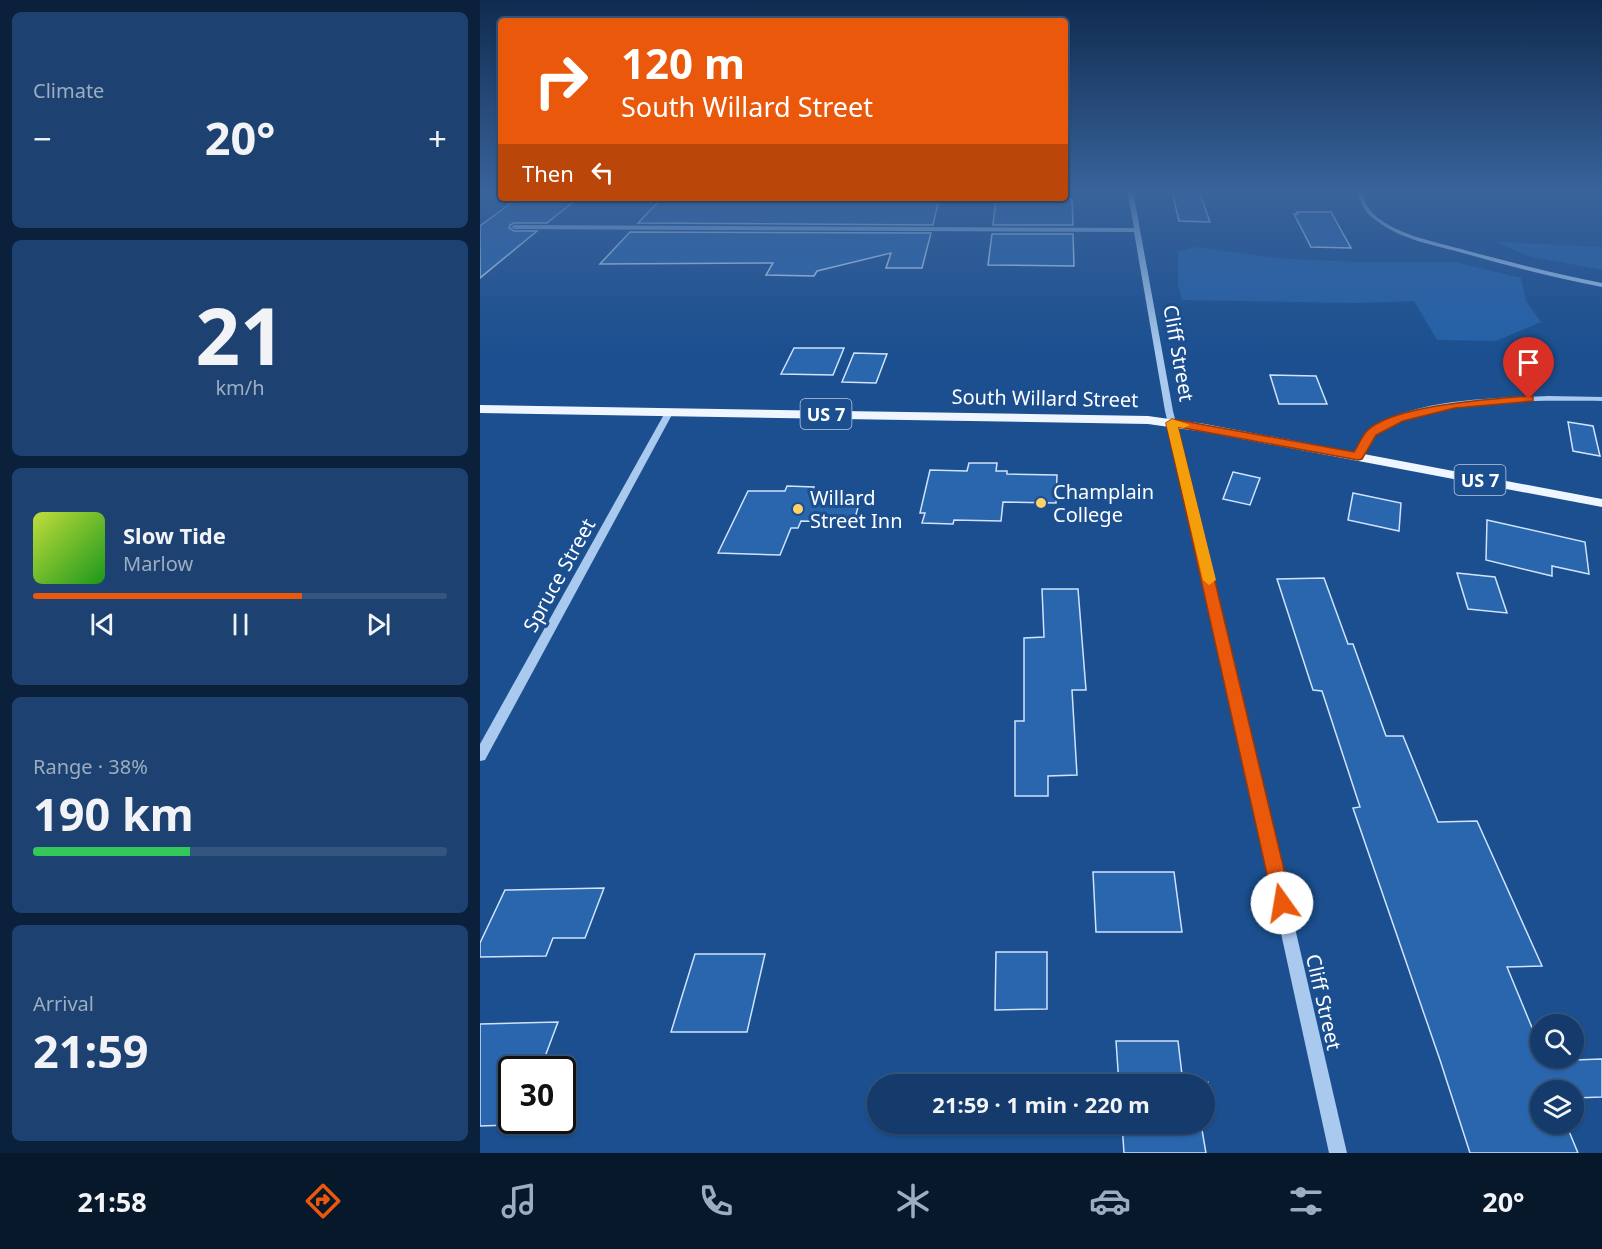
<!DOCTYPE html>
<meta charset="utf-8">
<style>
body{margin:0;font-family:"Noto Sans",sans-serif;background:#1d4271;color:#f1f3f6;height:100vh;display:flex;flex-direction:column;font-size:22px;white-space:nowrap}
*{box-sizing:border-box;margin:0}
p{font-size:20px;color:#9dadc1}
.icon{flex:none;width:33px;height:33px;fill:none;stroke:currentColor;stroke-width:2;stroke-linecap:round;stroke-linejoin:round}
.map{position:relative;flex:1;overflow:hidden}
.details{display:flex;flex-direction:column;gap:12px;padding:12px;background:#0b203b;width:480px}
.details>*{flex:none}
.guide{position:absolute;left:18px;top:18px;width:570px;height:183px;border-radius:6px;box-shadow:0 2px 4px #0004,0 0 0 2px #33557e;background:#ea580c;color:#fff;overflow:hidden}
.controls{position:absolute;left:1050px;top:1014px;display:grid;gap:12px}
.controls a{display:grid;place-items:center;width:54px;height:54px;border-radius:50%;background:#143b6b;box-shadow:0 2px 4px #0004,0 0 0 2px #33557e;font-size:30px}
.speed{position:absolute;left:18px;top:1056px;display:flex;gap:12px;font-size:30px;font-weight:700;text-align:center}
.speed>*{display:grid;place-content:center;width:78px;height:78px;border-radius:50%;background:#143b6b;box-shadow:0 2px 4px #0004,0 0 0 2px #33557e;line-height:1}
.speed .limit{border:3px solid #111;border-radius:9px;background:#fff;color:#111}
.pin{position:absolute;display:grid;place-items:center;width:51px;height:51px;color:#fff;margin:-62px -26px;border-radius:50% 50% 50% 0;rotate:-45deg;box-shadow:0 0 6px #0007}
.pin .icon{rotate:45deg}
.me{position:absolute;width:66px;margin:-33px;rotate:347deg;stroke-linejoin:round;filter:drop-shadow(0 0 4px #0008)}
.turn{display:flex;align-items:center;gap:21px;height:126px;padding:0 24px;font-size:27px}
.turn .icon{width:78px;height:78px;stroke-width:2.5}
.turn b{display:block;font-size:42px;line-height:51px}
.then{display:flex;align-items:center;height:57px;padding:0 24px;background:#0003;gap:12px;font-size:22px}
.big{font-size:45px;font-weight:700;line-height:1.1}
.details .tile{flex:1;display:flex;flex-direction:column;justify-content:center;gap:9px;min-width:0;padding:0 21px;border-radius:9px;background:#1d4271}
.details .dial{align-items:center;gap:0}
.dial b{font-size:78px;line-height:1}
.song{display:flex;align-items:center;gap:18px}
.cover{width:72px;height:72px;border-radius:9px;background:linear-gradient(135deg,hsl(70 70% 55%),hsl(120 70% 35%))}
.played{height:6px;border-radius:3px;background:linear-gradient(90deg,#ea580c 65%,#33557e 65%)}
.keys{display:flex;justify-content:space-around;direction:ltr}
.heat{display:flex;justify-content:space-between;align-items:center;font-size:33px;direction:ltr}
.charge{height:9px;border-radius:4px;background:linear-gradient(90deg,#34c759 38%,#33557e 0)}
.trip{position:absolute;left:387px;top:1074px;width:348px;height:60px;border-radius:30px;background:#143b6b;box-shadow:0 2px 4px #0004,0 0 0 2px #33557e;font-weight:700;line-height:60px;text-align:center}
.dock{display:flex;height:96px;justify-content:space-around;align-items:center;background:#08182b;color:#9dadc1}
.dock .icon{width:42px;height:42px}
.dock .current{color:#ea580c}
.dock b{font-size:27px;color:#f1f3f6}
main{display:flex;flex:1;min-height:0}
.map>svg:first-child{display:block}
.green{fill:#2461a8}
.building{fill:#2a66ad;stroke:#cfe3fa;stroke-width:1.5}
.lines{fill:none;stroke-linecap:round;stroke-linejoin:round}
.minor{fill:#a9c9ee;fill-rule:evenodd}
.major{fill:#f0f6ff;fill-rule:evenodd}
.route{fill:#ea580c;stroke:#983908;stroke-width:1.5}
.slow{fill:#f59e0b}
.poi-dot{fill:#ffd166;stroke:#1b4f8f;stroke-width:2}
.labels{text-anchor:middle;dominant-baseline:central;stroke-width:6;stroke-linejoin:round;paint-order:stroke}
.shield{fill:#1b4f8f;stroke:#bbcadd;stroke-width:1.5}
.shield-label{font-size:18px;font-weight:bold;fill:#fff}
.street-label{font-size:20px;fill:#fff;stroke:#1b4f8f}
.poi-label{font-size:20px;fill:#fff;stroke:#1b4f8f;text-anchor:start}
</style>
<main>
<section class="details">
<div class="tile"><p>Climate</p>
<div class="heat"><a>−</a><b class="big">20°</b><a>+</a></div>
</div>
<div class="tile dial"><b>21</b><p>km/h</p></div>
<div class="tile">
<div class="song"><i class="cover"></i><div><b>Slow Tide</b><p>Marlow</p></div></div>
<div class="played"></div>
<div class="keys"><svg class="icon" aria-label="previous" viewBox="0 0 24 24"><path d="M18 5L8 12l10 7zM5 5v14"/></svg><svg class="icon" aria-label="pause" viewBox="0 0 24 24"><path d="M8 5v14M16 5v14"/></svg><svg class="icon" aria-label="next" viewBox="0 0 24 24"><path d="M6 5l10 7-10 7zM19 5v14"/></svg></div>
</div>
<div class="tile"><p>Range · 38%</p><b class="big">190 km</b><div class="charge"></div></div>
<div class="tile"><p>Arrival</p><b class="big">21:59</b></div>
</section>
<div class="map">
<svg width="1122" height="1153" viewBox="0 0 1122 1153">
<rect width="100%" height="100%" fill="#1b4f8f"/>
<g class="green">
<path d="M1018,242l104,5v23l-75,-14z"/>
<path d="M717,247l78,11 80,4h100l66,16 5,23 15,21 -45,19 -59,-1 -23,-39 -59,2 -173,-3 -4,-15v-34z"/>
</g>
<g class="building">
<path d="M692,191h27l11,31 -31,-1z"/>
<path d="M38,198h60l-31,25h-33l-4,2 -1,3 5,3h23l-57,47v-52z"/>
<path d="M182,198l262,1h15l-6,26 -295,-2z"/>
<path d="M516,199h76l1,26h-80z"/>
<path d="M817,212h34l20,36 -40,-1 -17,-33h4z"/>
<path d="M150,232l301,1 -9,35h-36l5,-15 -74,18 -3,5 -48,-1 7,-12 -173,1z"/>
<path d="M512,234h81l1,32 -86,-1z"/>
<path d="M314,348h50l-11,27 -52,-1z"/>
<path d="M374,353l33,1 -11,29 -34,-1z"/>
<path d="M790,375l46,1 11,28h-48z"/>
<path d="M1088,422l25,4 7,30 -27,-5z"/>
<path d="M489,463h28l-1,8h11v3l50,1 -1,28 -53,-1 -2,19 -47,-1 -1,4 -31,-1 3,-10h-5l10,-43 37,1z"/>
<path d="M753,472l27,6 -10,27 -27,-6z"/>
<path d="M307,486l27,1 -4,9h51l-7,26 -53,-1 -3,7h-7l-11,27 -62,-2 30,-62h37z"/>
<path d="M873,493l48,10 -2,28 -51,-11z"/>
<path d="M1007,520l98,22 4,32 -37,-8v10l-66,-16z"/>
<path d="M977,573l38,4 12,36 -39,-4z"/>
<path d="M844,578l24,66h5l33,92h17l35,86 39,-1 65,145 -35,1 33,80v11h5l2,3 55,-2v38l-28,1v-8h-34v34h26l12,29h-108l-30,-93 -87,-252 7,-1 -38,-116 -9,-1 -36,-111z"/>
<path d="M562,589h36l8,101h-14l5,85 -29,1v20h-33v-75h9v-83l20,-1z"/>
<path d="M613,872h81l8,60h-86z"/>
<path d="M124,888l-19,50h-32l-7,18 -66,1v-14l25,-53z"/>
<path d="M516,952h51v57l-52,1z"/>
<path d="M215,954h70l-18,78h-76z"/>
<path d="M78,1022l-18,48h-28v55l-32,1v-102z"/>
<path d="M636,1041h62l5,42 25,-1 4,36h-8v-34h-85z"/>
<path d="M642,1124h79l5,29h-82z"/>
</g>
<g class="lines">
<g class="minor">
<path d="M647,191h6l40,220 27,106 147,636h-18l-139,-636 -25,-106 -31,-179 -620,-3 -3,-2 3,-2 620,3z"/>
<path d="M877,191h6c1,6 2,13 6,18 21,26 69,33 99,42 45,12 89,23 134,32v4c-47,-9 -93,-21 -139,-34 -29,-8 -61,-13 -86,-32 -12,-8 -16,-16 -20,-30z"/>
<path d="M1069,396l53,1v4c-60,0 -179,-4 -226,33 -8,6 -11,16 -15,24l-3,1 -4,-3c3,-8 7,-18 14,-24 39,-34 131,-34 181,-36z"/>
<path d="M187,409h6l1,2 -189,349 -5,1v-17z"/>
</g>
<path class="major" d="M0,405l668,11 57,8 397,75v8l-397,-75 -57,-8 -668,-11z"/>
</g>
<linearGradient id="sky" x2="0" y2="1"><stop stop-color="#0f2b4f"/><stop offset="0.54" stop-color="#39639b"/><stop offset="1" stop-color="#39639b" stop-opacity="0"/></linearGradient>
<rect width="1122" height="353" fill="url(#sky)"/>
<path class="route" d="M1049,396l4,1v4l-78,7 -52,13 -27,14 -14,24 -4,1 -180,-33 114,476 -3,7 -7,3 -7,-3 -109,-487 6,-4 182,33c4,-6 7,-14 12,-20 24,-27 127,-33 163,-36z"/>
<path class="slow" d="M692,419l18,6 -6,3 -6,-1 38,153 -7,5 -6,-5 -37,-157z"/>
<g class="poi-dot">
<circle cx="561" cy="503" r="6"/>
<circle cx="318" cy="509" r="6"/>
</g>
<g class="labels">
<g class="shield">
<rect x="320.5" y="399" width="51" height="30" rx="4.5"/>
<rect x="974.5" y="465" width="51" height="30" rx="4.5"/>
</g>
<g class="shield-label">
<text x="346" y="414">US 7</text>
<text x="1000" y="480">US 7</text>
</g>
<g class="street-label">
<text transform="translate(699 353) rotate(80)">Cliff Street</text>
<text transform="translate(565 398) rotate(1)">South Willard Street</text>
<text transform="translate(79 575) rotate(-61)">Spruce Street</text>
<text transform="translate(844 1002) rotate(77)">Cliff Street</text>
</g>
<g class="poi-label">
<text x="573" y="491">Champlain<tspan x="573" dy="23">College</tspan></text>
<text x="330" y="497">Willard<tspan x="330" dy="23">Street Inn</tspan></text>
</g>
</g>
</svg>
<div class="controls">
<a><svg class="icon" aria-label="search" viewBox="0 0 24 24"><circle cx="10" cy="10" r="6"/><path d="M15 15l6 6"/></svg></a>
<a><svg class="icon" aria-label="layers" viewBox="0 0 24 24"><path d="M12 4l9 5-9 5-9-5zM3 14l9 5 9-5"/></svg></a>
</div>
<div class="speed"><div class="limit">30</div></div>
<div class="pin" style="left:1049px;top:399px;background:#d93025"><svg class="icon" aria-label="arrive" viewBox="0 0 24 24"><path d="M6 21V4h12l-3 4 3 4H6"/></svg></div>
<svg class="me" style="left:802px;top:903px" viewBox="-20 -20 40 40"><circle r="19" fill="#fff"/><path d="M0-13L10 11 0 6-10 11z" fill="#ea580c"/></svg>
<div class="trip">21:59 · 1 min · 220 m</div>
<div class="guide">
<div class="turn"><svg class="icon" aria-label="right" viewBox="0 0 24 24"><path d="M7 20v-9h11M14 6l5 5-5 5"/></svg><div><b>120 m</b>South Willard Street</div></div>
<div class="then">Then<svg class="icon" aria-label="left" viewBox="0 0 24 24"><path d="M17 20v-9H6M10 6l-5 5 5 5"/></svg></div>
</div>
</div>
</main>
<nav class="dock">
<b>21:58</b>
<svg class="icon current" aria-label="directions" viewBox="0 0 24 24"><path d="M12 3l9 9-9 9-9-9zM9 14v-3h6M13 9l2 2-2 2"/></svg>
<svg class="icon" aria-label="music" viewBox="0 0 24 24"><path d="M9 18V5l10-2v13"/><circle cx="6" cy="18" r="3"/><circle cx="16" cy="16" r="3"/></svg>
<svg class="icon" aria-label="phone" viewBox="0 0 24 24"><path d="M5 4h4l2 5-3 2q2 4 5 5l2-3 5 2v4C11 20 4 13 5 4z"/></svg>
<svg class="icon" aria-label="climate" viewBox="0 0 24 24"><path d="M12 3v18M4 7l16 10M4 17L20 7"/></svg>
<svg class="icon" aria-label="car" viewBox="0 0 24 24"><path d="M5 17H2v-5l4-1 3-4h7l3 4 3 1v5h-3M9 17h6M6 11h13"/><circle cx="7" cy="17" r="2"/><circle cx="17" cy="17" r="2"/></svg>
<svg class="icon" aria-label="filters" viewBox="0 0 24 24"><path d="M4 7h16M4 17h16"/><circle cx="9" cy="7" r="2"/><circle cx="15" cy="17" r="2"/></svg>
<b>20°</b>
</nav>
